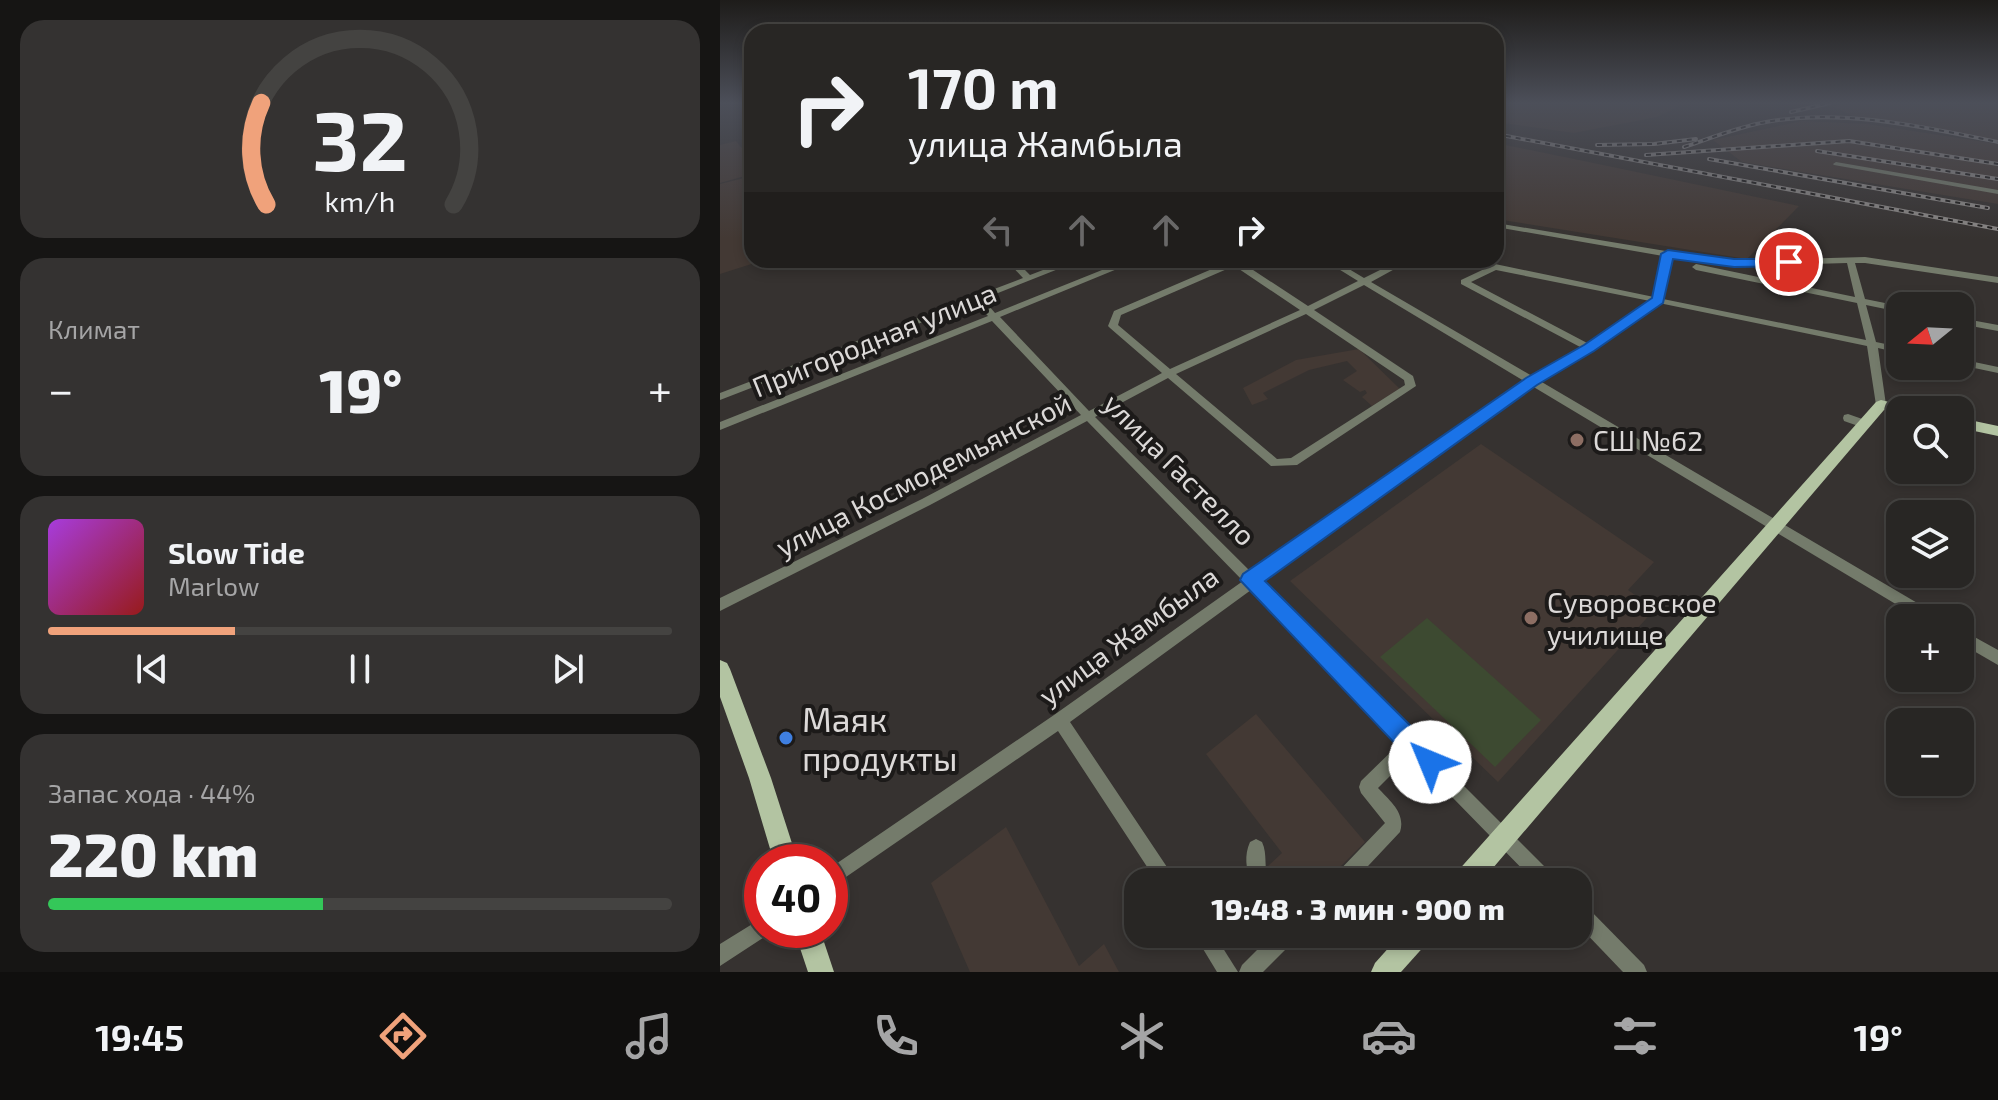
<!DOCTYPE html>
<html lang="ru">
<meta charset="utf-8">
<style>
body{margin:0;font-family:"Exo 2",sans-serif;background:#343231;color:#f1f3f6;height:100vh;display:flex;flex-direction:column;font-size:30px;white-space:nowrap}
*{box-sizing:border-box;margin:0}
p{font-size:26px;color:#a5a5a6}
.icon{flex:none;width:44px;height:44px;fill:none;stroke:currentColor;stroke-width:2;stroke-linecap:round;stroke-linejoin:round}
.map{position:relative;flex:1;overflow:hidden}
.details{display:flex;flex-direction:column;gap:20px;padding:20px;background:#161514;width:720px}
.details>*{flex:none}
.top-card{position:absolute;left:24px;top:24px;width:760px;height:244px;border-radius:24px;box-shadow:0 4px 12px #0003,0 0 0 2px #444341;background:#282624;color:#f1f3f6;overflow:hidden}
.needle{width:52px;rotate:252deg}
.buttons{position:absolute;left:1166px;top:292px;display:grid;gap:16px}
.buttons a{display:grid;place-items:center;width:88px;height:88px;border-radius:16px;background:#282624;box-shadow:0 4px 12px #0003,0 0 0 2px #444341;font-size:40px}
.speed{position:absolute;left:24px;top:844px;display:flex;gap:16px;font-size:40px;font-weight:700;text-align:center}
.speed>*{display:grid;place-content:center;width:104px;height:104px;border-radius:50%;background:#282624;box-shadow:0 4px 12px #0003,0 0 0 2px #444341;line-height:1}
.speed .limit{border:12px solid #d22;background:#fff;color:#111}
.pin{position:absolute;display:grid;place-items:center;width:68px;height:68px;color:#fff;margin:-34px;border:4px solid #fff;border-radius:50%;box-shadow:0 2px 8px #0007}
.me{position:absolute;width:88px;margin:-44px;rotate:315deg;stroke-linejoin:round;filter:drop-shadow(0 0 6px #0008)}
.turn{display:flex;align-items:center;gap:28px;height:168px;padding:0 32px;font-size:36px}
.turn .icon{width:104px;height:104px;stroke-width:2.5}
.turn b{display:block;font-size:56px;line-height:68px}
.lanes{display:flex;align-items:center;height:76px;padding:0 32px;background:#0003;justify-content:center;gap:40px;direction:ltr}
.lanes .off{opacity:.35}
.big{font-size:60px;font-weight:800;line-height:1.1}
.details .widget{flex:1;display:flex;flex-direction:column;justify-content:center;gap:12px;min-width:0;padding:0 28px;border-radius:24px;background:#343231}
.details .dial{align-items:center;gap:0}
.dial svg{height:208px;overflow:visible;fill:none;stroke:#444341;stroke-width:7;stroke-linecap:round;text-anchor:middle}
.dial text{fill:#f1f3f6;stroke:none}
.song{display:flex;align-items:center;gap:24px}
.cover{width:96px;height:96px;border-radius:12px;background:linear-gradient(135deg,hsl(280 70% 55%),hsl(0 70% 35%))}
.played{height:8px;border-radius:4px;background:linear-gradient(90deg,#f0a27b 30%,#444341 30%)}
.keys{display:flex;justify-content:space-around;direction:ltr}
.heat{display:flex;justify-content:space-between;align-items:center;font-size:44px;direction:ltr}
.charge{height:12px;border-radius:6px;background:linear-gradient(90deg,#34c759 44%,#444341 0)}
.trip{position:absolute;left:404px;top:868px;width:468px;height:80px;border-radius:24px;background:#282624;box-shadow:0 4px 12px #0003,0 0 0 2px #444341;font-weight:800;line-height:80px;text-align:center}
.menu{display:flex;height:128px;justify-content:space-around;align-items:center;background:#100f0e;color:#a5a5a6}
.menu .icon{width:56px;height:56px}
.menu .on{color:#f0a27b}
.menu b{font-size:36px;color:#f1f3f6}
main{display:flex;flex:1;min-height:0}
.map>svg:first-child{display:block}
.built{fill:#433934}
.green{fill:#3d4a31}
.lines{fill:none;stroke-linecap:round;stroke-linejoin:round}
.minor{fill:#747b6b;fill-rule:evenodd}
.major{fill:#b3c4a2;fill-rule:evenodd}
.rail-casing{stroke:#898684;stroke-width:4}
.rail{stroke:#1c1a19;stroke-width:2;stroke-dasharray:5;stroke-linecap:butt}
.route{fill:#1a73e8;stroke:#114b97;stroke-width:2}
.education-dot{fill:#8d6e63;stroke:#1c1a19;stroke-width:3}
.shop-dot{fill:#3f7fe0;stroke:#1c1a19;stroke-width:3}
.labels{text-anchor:middle;dominant-baseline:central;stroke-width:8;stroke-linejoin:round;paint-order:stroke}
.street-label{font-size:28px;fill:#dcd9d8;stroke:#1c1a19}
.poi-label{font-size:28px;fill:#dcd9d8;stroke:#1c1a19;text-anchor:start}
.near-poi-label{font-size:34px;fill:#dcd9d8;stroke:#1c1a19;text-anchor:start}
</style>
<main>
<section class="details">
<div class="widget dial"><svg viewBox="0 0 100 80">
<path d="M14 69A42 42 0 1 1 86 69"/>
<path d="M14 69A42 42 0 0 1 12 30" stroke="#f0a27b"/>
<text x="50" y="56" font-size="32" font-weight="700">32</text>
<text x="50" y="72" font-size="11">km/h</text>
</svg></div>
<div class="widget"><p>Климат</p>
<div class="heat"><a>−</a><b class="big">19°</b><a>+</a></div>
</div>
<div class="widget">
<div class="song"><i class="cover"></i><div><b>Slow Tide</b><p>Marlow</p></div></div>
<div class="played"></div>
<div class="keys"><svg class="icon" aria-label="previous" viewBox="0 0 24 24"><path d="M18 5L8 12l10 7zM5 5v14"/></svg><svg class="icon" aria-label="pause" viewBox="0 0 24 24"><path d="M8 5v14M16 5v14"/></svg><svg class="icon" aria-label="next" viewBox="0 0 24 24"><path d="M6 5l10 7-10 7zM19 5v14"/></svg></div>
</div>
<div class="widget"><p>Запас хода · 44%</p><b class="big">220 km</b><div class="charge"></div></div>
</section>
<div class="map">
<svg width="1278" height="972" viewBox="0 0 1278 972">
<rect width="100%" height="100%" fill="#363230"/>
<g class="built">
<path d="M776,103h189l-28,14 -83,16 -78,-11z"/>
<path d="M1129,103h149v38l-139,-22 -27,-13z"/>
<path d="M1082,121l65,3 131,20v60l-256,-42 -29,-22z"/>
<path d="M16,141l16,20v13l-32,9v-38z"/>
<path d="M776,143l88,18 215,45 -52,53 -251,-40z"/>
<path d="M32,176v84h12l-44,14v-90z"/>
<path d="M639,349l41,40 -28,17 -10,-9 5,-4 -2,-3 -5,2 -17,-12 14,-9 -10,-10 -38,9 -46,23 5,6 -16,6 -9,-17 53,-28z"/>
<path d="M761,444l173,118 -26,28 27,19 -157,173 -208,-201z"/>
<path d="M536,714l109,128 -40,40h-74l31,-29 -76,-99z"/>
<path d="M286,827l73,139 25,-22 15,28h-149l-39,-89z"/>
</g>
<path class="green" d="M707,618l114,102 -46,47 -115,-110z"/>
<g class="lines">
<g class="minor">
<path d="M1116,162l162,28v4l-164,-29 -1,-1z"/>
<path d="M776,223l212,35 51,2 106,-3 133,20v6l-133,-20h-10l10,36 35,7v6l-34,-7 10,37 24,5v6l-22,-5 8,57 -5,4 -5,-4 -9,-59 -208,-43 -67,47 -52,31 396,233 2,4h-19l-387,-232 -271,197 293,293 3,6h-22l-124,-127 -33,33c12,13 28,25 22,44l-47,50h-22l3,-6 51,-53 -24,-30 -2,-6 2,-6 39,-38 -149,-153 -181,132 107,160h-20l-99,-151 -228,157v-20l224,-153 189,-134 -156,-160 -157,84 -210,106v-13l202,-99 159,-84 -89,-94 -272,109v-8l268,-106 -13,-14 -255,98v-7l303,-115 -17,-18h9l15,15 39,-15h12l-98,39 12,14 132,-53h12l-139,57 89,94 73,-38 -52,-45 -2,-2 6,-15 112,-48 18,1 64,42 50,-25 -34,-21h10l30,18 36,-18h11l-40,22 161,94 50,-28 -121,-64v-4l34,-16 159,33 9,-41 -167,-29zM951,257c59,10 117,8 176,6l8,34 -159,-33 -4,3 4,3 161,33 9,37 -203,-41zM507,269h12l61,41 -130,59 -52,-44 3,-10zM776,270l154,31 -61,43 -118,-62zM644,285l160,96 -271,193 -158,-157 73,-39 103,88 26,-1 119,-79 -3,-10 -99,-66zM586,314l98,66 1,5 -114,73 -14,1 -101,-85z"/>
<path d="M1240,318l38,7v6l-38,-7z"/>
<path d="M1240,359l38,8v6l-38,-8z"/>
<path d="M1128,414l20,7 2,3 -6,4 -20,-7 -1,-3 1,-3z"/>
<path d="M1240,629l38,21v15l-38,-22z"/>
<path d="M536,839l6,3c6,13 1,24 7,40h-18c-5,-13 -7,-27 -1,-40z"/>
<path d="M858,903l7,2 59,60 3,7h-24l-45,-47z"/>
<path d="M42,918v12h8l-1,4 -49,32v-22z"/>
<path d="M474,934h20l24,38h-21z"/>
<path d="M553,934h23l-2,7 -31,31h-24l3,-7z"/>
</g>
<g class="major">
<path d="M1161,400l28,7 2,3h-11v4l-16,-4 -403,472h-28l3,-9 420,-471z"/>
<path d="M1240,418l38,8v10l-38,-8z"/>
<path d="M0,660l7,3 3,6 41,109 27,84h-24l-25,-84 -29,-81z"/>
<path d="M74,930h26l14,42h-26z"/>
<path d="M681,934h30l-4,9 -26,29h-30l4,-9z"/>
</g>
<g class="rail-casing">
<g id="rail">
<path d="M1071,112l39,-9"/>
<path d="M776,134l502,95"/>
<path d="M877,145l57,-1 42,-5"/>
<path d="M964,147c27,-9 54,-20 82,-25 76,-14 158,5 232,20"/>
<path d="M1097,151l181,28"/>
<path d="M926,155l203,-14 149,23"/>
<path d="M989,159l279,49"/>
</g>
</g>
<use href="#rail" class="rail"/>
</g>
<linearGradient id="sky" x2="0" y2="1"><stop stop-color="#1e1c1a"/><stop offset="0.43" stop-color="#4c4f59"/><stop offset="1" stop-color="#4c4f59" stop-opacity="0"/></linearGradient>
<rect width="1278" height="239" fill="url(#sky)"/>
<path class="route" d="M948,250l66,9h55l6,3 -6,4 -55,1 -61,-8 -10,44 -69,48 -57,34 -272,196 174,173 3,8 -3,9 -9,4 -9,-4 -181,-191 3,-6 283,-196 58,-33 68,-47 9,-44z"/>
<g class="education-dot">
<circle cx="857" cy="440" r="8"/>
<circle cx="811" cy="618" r="8"/>
</g>
<circle class="shop-dot" cx="66" cy="738" r="8"/>
<g class="labels">
<g class="street-label">
<text transform="translate(154 339) rotate(-22)">Пригородная улица</text>
<text transform="translate(460 469) rotate(45)">улица Гастелло</text>
<text transform="translate(203 474) rotate(-27)">улица Космодемьянской</text>
<text transform="translate(408 635) rotate(-36)">улица Жамбыла</text>
</g>
<g class="poi-label">
<text x="873" y="440">СШ №62</text>
<text x="827" y="602">Суворовское<tspan x="827" dy="32">училище</tspan></text>
</g>
<g class="near-poi-label">
<text x="82" y="718">Маяк<tspan x="82" dy="39">продукты</tspan></text>
</g>
</g>
</svg>
<div class="buttons">
<a><svg class="needle" viewBox="-14 -14 28 28"><path d="M0-13l5 13h-10z" fill="#e53935"/><path d="M0 13l5-13h-10z" fill="#a5a5a6"/></svg></a>
<a><svg class="icon" aria-label="search" viewBox="0 0 24 24"><circle cx="10" cy="10" r="6"/><path d="M15 15l6 6"/></svg></a>
<a><svg class="icon" aria-label="layers" viewBox="0 0 24 24"><path d="M12 4l9 5-9 5-9-5zM3 14l9 5 9-5"/></svg></a>
<a>+</a>
<a>−</a>
</div>
<div class="speed"><div class="limit">40</div></div>
<div class="pin" style="left:1069px;top:262px;background:#d93025"><svg class="icon" aria-label="arrive" viewBox="0 0 24 24"><path d="M6 21V4h12l-3 4 3 4H6"/></svg></div>
<svg class="me" style="left:710px;top:762px" viewBox="-20 -20 40 40"><circle r="19" fill="#fff"/><path d="M0-13L10 11 0 6-10 11z" fill="#1a73e8"/></svg>
<div class="trip">19:48 · 3 мин · 900 m</div>
<div class="top-card">
<div class="turn"><svg class="icon" aria-label="right" viewBox="0 0 24 24"><path d="M7 20v-9h11M14 6l5 5-5 5"/></svg><div><b>170 m</b>улица Жамбыла</div></div>
<div class="lanes"><svg class="icon off" aria-label="left" viewBox="0 0 24 24"><path d="M17 20v-9H6M10 6l-5 5 5 5"/></svg><svg class="icon off" aria-label="ahead" viewBox="0 0 24 24"><path d="M12 20V5M6 11l6-6 6 6"/></svg><svg class="icon off" aria-label="ahead" viewBox="0 0 24 24"><path d="M12 20V5M6 11l6-6 6 6"/></svg><svg class="icon" aria-label="right" viewBox="0 0 24 24"><path d="M7 20v-9h11M14 6l5 5-5 5"/></svg></div>
</div>
</div>
</main>
<nav class="menu">
<b>19:45</b>
<svg class="icon on" aria-label="directions" viewBox="0 0 24 24"><path d="M12 3l9 9-9 9-9-9zM9 14v-3h6M13 9l2 2-2 2"/></svg>
<svg class="icon" aria-label="music" viewBox="0 0 24 24"><path d="M9 18V5l10-2v13"/><circle cx="6" cy="18" r="3"/><circle cx="16" cy="16" r="3"/></svg>
<svg class="icon" aria-label="phone" viewBox="0 0 24 24"><path d="M5 4h4l2 5-3 2q2 4 5 5l2-3 5 2v4C11 20 4 13 5 4z"/></svg>
<svg class="icon" aria-label="climate" viewBox="0 0 24 24"><path d="M12 3v18M4 7l16 10M4 17L20 7"/></svg>
<svg class="icon" aria-label="car" viewBox="0 0 24 24"><path d="M5 17H2v-5l4-1 3-4h7l3 4 3 1v5h-3M9 17h6M6 11h13"/><circle cx="7" cy="17" r="2"/><circle cx="17" cy="17" r="2"/></svg>
<svg class="icon" aria-label="filters" viewBox="0 0 24 24"><path d="M4 7h16M4 17h16"/><circle cx="9" cy="7" r="2"/><circle cx="15" cy="17" r="2"/></svg>
<b>19°</b>
</nav>
